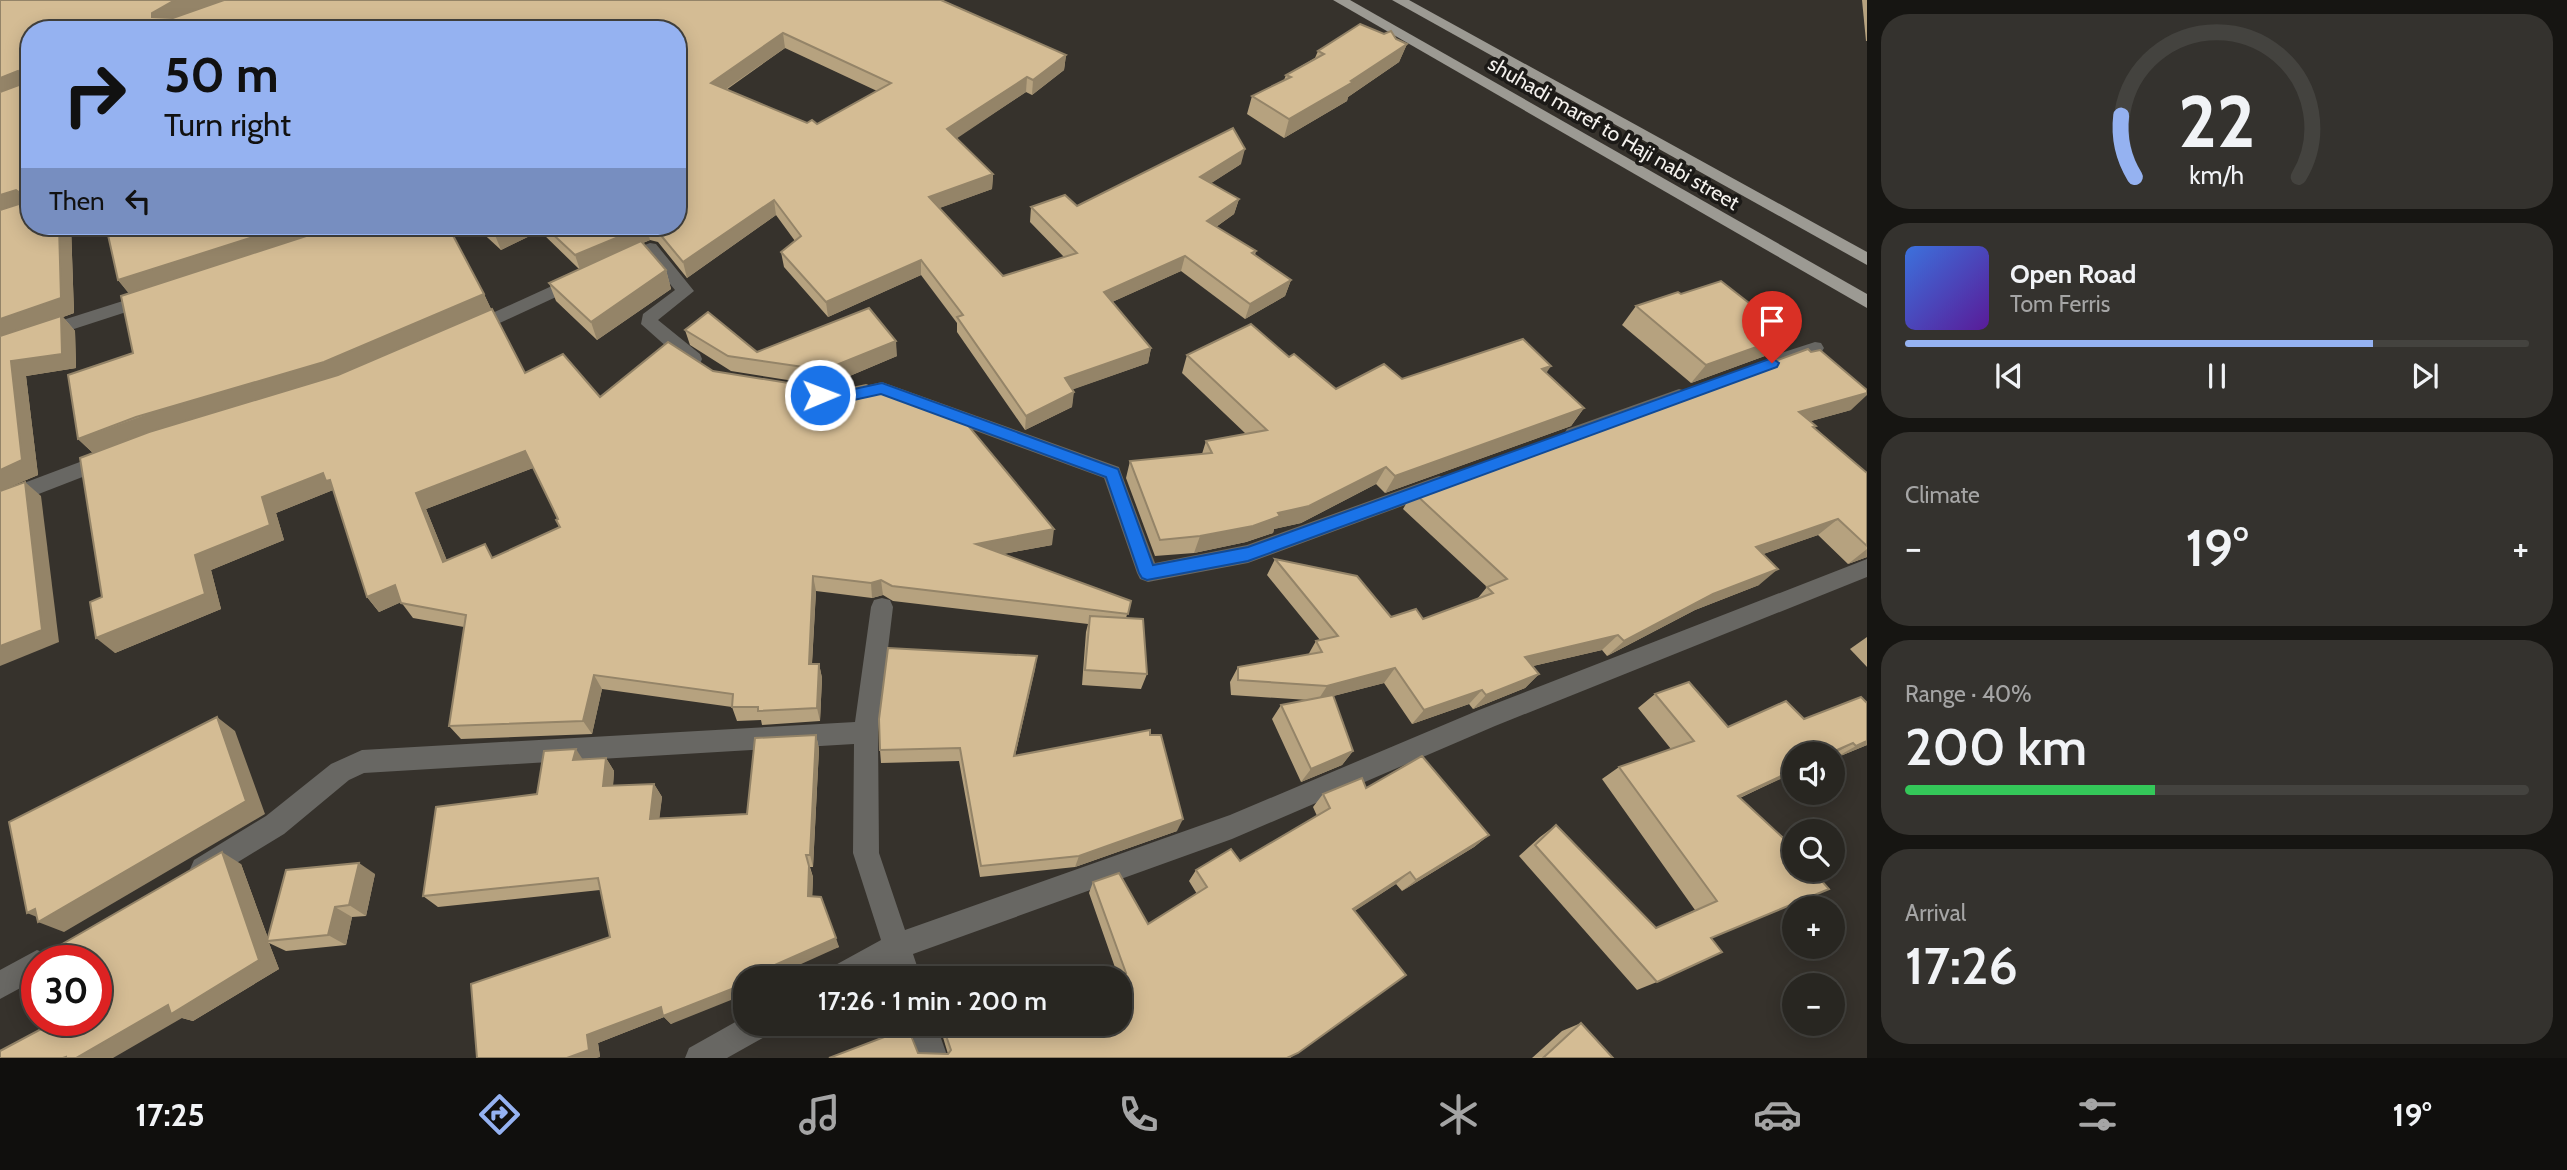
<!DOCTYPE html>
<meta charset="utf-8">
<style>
body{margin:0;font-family:Cabin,sans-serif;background:#34322e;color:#f1f3f6;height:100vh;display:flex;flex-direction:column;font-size:26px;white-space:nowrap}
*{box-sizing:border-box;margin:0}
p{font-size:23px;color:#a5a5a5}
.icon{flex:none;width:38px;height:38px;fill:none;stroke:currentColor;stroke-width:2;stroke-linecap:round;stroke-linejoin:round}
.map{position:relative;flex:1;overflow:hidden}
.panel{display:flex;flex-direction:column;gap:14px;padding:14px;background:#161512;width:700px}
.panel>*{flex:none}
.guide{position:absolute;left:21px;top:21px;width:665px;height:214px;border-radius:28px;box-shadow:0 4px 18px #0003,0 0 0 2px #44433f;background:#95b2f1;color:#111;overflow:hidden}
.buttons{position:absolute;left:1782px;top:742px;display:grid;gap:14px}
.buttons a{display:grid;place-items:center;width:63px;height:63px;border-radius:50%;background:#282621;box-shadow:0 4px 18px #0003,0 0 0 2px #44433f;font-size:35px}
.speed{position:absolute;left:21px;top:945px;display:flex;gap:14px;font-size:35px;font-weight:700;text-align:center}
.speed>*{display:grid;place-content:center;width:91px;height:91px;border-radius:50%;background:#282621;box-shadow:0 4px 18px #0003,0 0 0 2px #44433f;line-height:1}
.speed .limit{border:10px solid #d22;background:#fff;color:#111}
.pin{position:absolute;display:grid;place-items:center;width:60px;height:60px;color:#fff;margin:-72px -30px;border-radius:50% 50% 50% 0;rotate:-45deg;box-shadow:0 0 7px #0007}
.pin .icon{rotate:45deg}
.me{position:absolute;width:77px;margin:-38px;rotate:89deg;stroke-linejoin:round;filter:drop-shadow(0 0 5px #0008)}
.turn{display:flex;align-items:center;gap:24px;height:147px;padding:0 28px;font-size:32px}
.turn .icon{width:91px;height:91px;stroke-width:2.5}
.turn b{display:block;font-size:49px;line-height:60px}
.then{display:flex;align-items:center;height:66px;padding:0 28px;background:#0003;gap:14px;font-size:26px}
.big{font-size:52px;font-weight:600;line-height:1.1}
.panel .widget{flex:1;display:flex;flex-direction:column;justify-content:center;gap:10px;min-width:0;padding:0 24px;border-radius:28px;background:#34322e}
.panel .dial{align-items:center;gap:0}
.dial svg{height:182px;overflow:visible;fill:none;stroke:#44433f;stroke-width:7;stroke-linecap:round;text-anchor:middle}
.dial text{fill:#f1f3f6;stroke:none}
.song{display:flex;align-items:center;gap:21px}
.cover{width:84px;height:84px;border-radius:10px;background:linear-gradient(135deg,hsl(220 70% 55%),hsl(270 70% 35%))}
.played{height:7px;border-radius:4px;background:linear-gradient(90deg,#95b2f1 75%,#44433f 75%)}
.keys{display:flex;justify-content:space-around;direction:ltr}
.heat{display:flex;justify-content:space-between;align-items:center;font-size:38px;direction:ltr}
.charge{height:10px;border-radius:5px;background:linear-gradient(90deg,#34c759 40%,#44433f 0)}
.trip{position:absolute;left:733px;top:966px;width:399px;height:70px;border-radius:28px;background:#282621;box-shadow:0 4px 18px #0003,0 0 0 2px #44433f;font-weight:600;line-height:70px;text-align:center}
.menu{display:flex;height:112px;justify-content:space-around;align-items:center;background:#100f0d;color:#a5a5a5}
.menu .icon{width:49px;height:49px}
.menu .selected{color:#95b2f1}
.menu b{font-size:32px;color:#f1f3f6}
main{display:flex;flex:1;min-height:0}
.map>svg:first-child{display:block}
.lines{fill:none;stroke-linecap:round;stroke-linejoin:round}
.minor{fill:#686763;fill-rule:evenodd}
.major{fill:#9c9a93;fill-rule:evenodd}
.wall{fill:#b6a27f;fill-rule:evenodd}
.shaded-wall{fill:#948468}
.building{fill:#d4bc94;stroke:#948468;stroke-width:2;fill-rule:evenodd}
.route{fill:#1a73e8;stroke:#114b97;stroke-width:2}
.labels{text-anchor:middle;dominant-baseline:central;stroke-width:7;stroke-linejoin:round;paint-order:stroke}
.far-street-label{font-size:21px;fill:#f4f1ed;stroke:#1c1a17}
</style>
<main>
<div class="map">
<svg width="1867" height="1058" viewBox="0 0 1867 1058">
<rect width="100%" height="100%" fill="#36322c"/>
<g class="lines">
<g class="minor">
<path d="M650,243l6,1 38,47 -36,29 42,34 2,5 -2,5h-14l-45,-40 2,-10 32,-24 -28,-34 -26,10 -9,-6 3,-4z"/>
<path d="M576,275l9,6 -3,4 -104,48h-12l-3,-4 3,-4z"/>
<path d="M148,293l6,2 3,4 -3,4 -154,50v-13z"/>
<path d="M1815,342l6,1 3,5 -3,5 -39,14 -7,-2 -2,-5 2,-5z"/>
<path d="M882,382l237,85 36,96 92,-18 192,-69 7,2 3,6 -3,6 -198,73 -100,19 -8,-3 -3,-6 -33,-95 -223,-82 -30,7 -7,-2 -3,-5 3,-5z"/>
<path d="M1679,389l7,2 3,5 -3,5 -112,40 -7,-2 -3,-5 3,-5z"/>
<path d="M109,451l7,3 3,5 -3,5 -116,45v-17z"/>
<path d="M1867,559v18l-372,149 -263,113 -319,115 8,24h-28l-4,-13 -22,13h-41l4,-10 51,-28 -28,-87 1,-109 -490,29 -15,7 -65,54 -72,44 -9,4 -9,-4 -4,-9 4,-9 72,-44 65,-52 31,-14 493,-28 16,-115 3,-7 8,-2 8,2 3,7 -15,125 1,121 26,77 325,-115 249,-105z"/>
<path d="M37,950l10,4 2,7h-12v18l-37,20v-29z"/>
<path d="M746,1016v8h28l-4,10 -43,24h-42l4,-10z"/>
<path d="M908,1024h28l12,34h-28z"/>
</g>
<g class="major">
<path d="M1333,0h17l517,294v14z"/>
<path d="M1392,0h17l458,252v13z"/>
</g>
</g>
<g class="wall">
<path d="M0,0h942l124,55 -2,15 -32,25 -6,-3 -70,46 37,36 -1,15 -53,19 64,68 61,-19 -34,-35 1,-15 46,-1 164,-42 -30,19 28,16 -5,15 -18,13 40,24 -1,4 36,25 -6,16 -40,23 -64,-48 -69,31 39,46 -3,15 -75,26 -1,18 -47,23 -68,-98v-9l-36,-48 -93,42 -44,-50 -3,-15 14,-11 -19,-26 -89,63 -29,-36 -8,-2 -7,3 23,27 5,19 -74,51 -41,-39 -7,-18 30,-14 -39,-38 -39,19 -26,-24h202v-196h-647v196h41l3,87 -11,4 12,14 1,37 -50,8 12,99 -38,16zM785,48l92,43 -60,33 -10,-1 -81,-33z"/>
<path d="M1862,0h5v41h-1z"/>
<path d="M1396,39l11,5 -8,18 -51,35 -1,4 -63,37 -37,-24 5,-18 32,-16 2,-5 29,-17 3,-7z"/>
<path d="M118,280l366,14 7,15 34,64 75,24 113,-26 339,174 -49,9 128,47 -5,17 21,56 -6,15 -59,-4 4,-53 2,-8 -195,-23 -10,-6 -11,3 -56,-7 -4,73h7l3,14 -2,43 -58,4 -1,-5 -24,1 -5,-14 -130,-18 -10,45 -131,5 -12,-13 15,-99 -51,-9 -12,-16 -22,10 -12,-15 -34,-107 -57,23 8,27 -73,30 10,39 -106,44 -13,-56 -9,-144 -15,-14 55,-86 -4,-60zM533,468l25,51 -2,1 3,7 -65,30 -47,4 -21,-52z"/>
<path d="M1681,294l92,59 -82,30 -69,-58 14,-19z"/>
<path d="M685,330l72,22 140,4 -71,30 -95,-15 -41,-26z"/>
<path d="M1187,355l102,2 47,32 66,-10 145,-6 37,35 -13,18 -186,67 -9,-9 -75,39 -27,6 -1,4 -27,9 -52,11 -39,3 -29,-78 4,-17 72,-7 4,-13 40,-7 -64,-61z"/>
<path d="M1851,410l-40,11 3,6 53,46v84l-19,7 -30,-29 -55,19 -4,31 -64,25 -88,46 -5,-6 -69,16 6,8 -14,14 -52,21 -4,-5 -57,20 -28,-41 -51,13 20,55 -11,14 -41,17 -29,-63 9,-14 27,-5 -77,-5 -1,-13 8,-15 70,-12 8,-14 4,-1 -53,-65 8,-16 116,58 32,2 54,-20 10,-12 -84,-78 10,-17 191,-65z"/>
<path d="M1867,637v30l-17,-18z"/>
<path d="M1037,656l-22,100 135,-21 27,96 -102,36 -95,10 -21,-116 -78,2 -1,-13z"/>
<path d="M1655,694l73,33 76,-8 63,-16v42l-34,14 -1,-5 -92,44 -28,141 -55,43 -20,8 -118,-134 21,-19 16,-12 100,103 39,-18 -93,-131 17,-12 52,-18 -33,-41z"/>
<path d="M816,735l3,14 -6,118h-3l3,10 -1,19 27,51 -93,31 -75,46 -7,-7 -66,26 2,14 -123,1 133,-121 -10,-47 -162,17 -15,-11 114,-102 46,-35 23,-1 8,13 -1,15 41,-2 8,13 -3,21 88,-4z"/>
<path d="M1422,756l67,79 -15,12 -72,44 -6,-7 -42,27 52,64 -116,83h-461l79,-30 10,25 30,1 -9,-30h181v-46h-10l8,-2 -29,-83 4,-11 26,-9 29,51 49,-30 -8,-13 7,-11 35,-21 9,12 77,-45 -4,-9 10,-13 39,-16 4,10z"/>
<path d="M241,864l27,74 107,-64 -9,42 -14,1 -6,28 -60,6 -17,-8 10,26 -86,52 -11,-3 -124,2z"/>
<path d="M1581,1023l32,35h-81l30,-27z"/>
</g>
<g class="shaded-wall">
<path d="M175,0h62l-75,28 -10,-11v-4z"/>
<path d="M783,33l2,15 -72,50 -2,-15z"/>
<path d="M1407,44l-8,18 -51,35 -1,4 -63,37 5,-19 62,-38z"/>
<path d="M1066,55l-2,15 -32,25 1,-15z"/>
<path d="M18,71l11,16 -29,11v-20z"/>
<path d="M1027,77l-1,15 -79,53v-16z"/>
<path d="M1245,149l-4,15 -45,29 4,-16z"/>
<path d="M993,174l-1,15 -63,23v-15z"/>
<path d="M16,190l13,15 -29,9v-19z"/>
<path d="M1239,199l-5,15 -31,22 4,-15z"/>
<path d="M774,200l2,15 -89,63 -4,-16z"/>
<path d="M59,226h12l3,87 -11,4 12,14 1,37 -50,8 12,99 -38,16v-172z"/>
<path d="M288,226h56l-214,69 -12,-15z"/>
<path d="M514,226h24l2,5 -39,19 -6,-15z"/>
<path d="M645,226h1l4,14 -70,30 -5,-15z"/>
<path d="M1185,256l-4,15 -80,36 3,-15z"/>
<path d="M921,260v15l-93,42 -2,-15z"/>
<path d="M666,270l5,19 -74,51 -6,-18z"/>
<path d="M1291,280l-6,16 -40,23 5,-15z"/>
<path d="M484,294l7,15 -157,69 -240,76 -16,-15z"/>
<path d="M1790,335l-17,18 -82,30 15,-18z"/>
<path d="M896,341l1,15 -71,30 -2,-16z"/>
<path d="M1151,348l-3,15 -85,30 2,-15z"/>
<path d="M1551,366l-12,18 3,-15z"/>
<path d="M1074,392l-2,15 -47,23 1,-14z"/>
<path d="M1867,393v2l-16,15 -69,19 17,-17z"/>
<path d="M1584,408l-13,18 -186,67 10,-17z"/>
<path d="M525,451l8,17 -107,41 28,69 -11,-16 -27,-69z"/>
<path d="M1386,467l-10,17 -75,39 -27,6 -1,4 -27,9 -52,11 6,-17 78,-23z"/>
<path d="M323,473l7,7 8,18 -5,-8 -57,23 8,27 -73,30 10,39 -106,44 -19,-15 166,-141z"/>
<path d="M25,482l16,14 18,146 -59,24v-20z"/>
<path d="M1838,519l-20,16 -80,28 18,-16z"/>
<path d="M1054,529l-2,16 -77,14 1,-15z"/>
<path d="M1867,549v8l-19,7z"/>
<path d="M1778,569l-19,16 -64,25 -88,46 17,-15 89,-47z"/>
<path d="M813,576l3,15 -5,88 -2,-15z"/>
<path d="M881,580l2,15 -11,3 -1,-15z"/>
<path d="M395,585l11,15 -27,12 -12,-15z"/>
<path d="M1618,635l-16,15 -91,21 14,-14z"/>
<path d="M1037,656l-2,14 -23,99 2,-13z"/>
<path d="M819,664l3,14 -2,43 -3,-13z"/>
<path d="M1395,668l-11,15 -66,17 9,-14z"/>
<path d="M1539,674l-14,14 -52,21 13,-14z"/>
<path d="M594,675l8,14 -10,45 -9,-13z"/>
<path d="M1482,690l-13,14 -57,20 12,-14z"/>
<path d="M217,717l18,14 30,83 -201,118 -26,-10 4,-3 -15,-6z"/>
<path d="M816,735l3,14 -6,118 -3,-12z"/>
<path d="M1867,741v4l-34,14 23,-13z"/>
<path d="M1853,743l-21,12 -4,-1z"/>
<path d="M576,749l9,14 -12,-3z"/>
<path d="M1353,751l-11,14 -41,17 10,-13z"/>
<path d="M606,758l8,13 -2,28 -9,-13z"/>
<path d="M1794,770v3l-77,35 21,-12z"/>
<path d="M654,784l8,13 -4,34 -8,-12z"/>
<path d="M1183,819l-6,12 -102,36 4,-11z"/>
<path d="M1489,835l-15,12 -72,44 14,-11z"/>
<path d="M222,852l19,12 28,77h-2l2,2 10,26 -86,52 -11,-3 -69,40h-37z"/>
<path d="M359,863l16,11 -9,42 -17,-11z"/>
<path d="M809,866l4,11 -1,29 -4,-10z"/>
<path d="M1410,872l-14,12 -55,36 12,-11z"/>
<path d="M335,907l17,10 -6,28 -18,-10z"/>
<path d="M836,938l3,9 -69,31h-24v16l-75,30 -7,-7 -66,26 2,14 -3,1h-30l20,-23 74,-28 80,-27z"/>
</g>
<g class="building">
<path d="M0,0h175l-23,13v4l21,1 51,-18h717l125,55 -33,25 -6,-3 -80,52 46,45 -64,23 74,79 74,-23 -46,-46 34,-12 12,11 156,-78 12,21 -45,28 39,22 -32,22 49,30 -4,2 39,27 -41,24 -65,-48 -81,36 47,56 -86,30 9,14 -48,24 -69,-99 6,-2 -42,-55 -95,42 -45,-50 20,-16 -27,-36 -91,62 -29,-35 -5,-1h28v-196h-647v196h29l2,72 -61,21v-109l19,-6 1,-11 -4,-3 -16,5v-103l19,-7 2,-11 -3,-3 -18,7zM783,33l108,50 -74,41 -5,-4 -5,3 -96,-40z"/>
<path d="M1360,24l24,10 7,-3 5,8 11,5 -56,37 2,1 -64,37 -37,-23 39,-19 -5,-2 38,-21 -6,-3z"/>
<path d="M106,226h182l-170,54z"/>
<path d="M337,226h111l36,68 -160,68 -188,55 -58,22 -10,-64 65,-22 -12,-57z"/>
<path d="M485,226h29l-19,9z"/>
<path d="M544,226h101l-70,29z"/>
<path d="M641,241l25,29 -75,52 -42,-39z"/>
<path d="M1721,281l69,54 -84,30 -70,-59 42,-14 3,2z"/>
<path d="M869,308l27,33 -72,29 -96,-14 -43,-26 23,-18 49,40z"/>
<path d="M492,309l33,64 38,-19 37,43 68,-55 45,29 125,20 28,-6 100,38 88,106 -78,15 155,57 -3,13 -236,-28 -11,-6 -10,3 -58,-7 -4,88h10l-2,44 -59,3v-4h-26l1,-13 -139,-19 -11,46 -134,5 17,-111 -65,-12 -6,-18 -28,12 -37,-117 -4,1 -3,-8 -61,24 8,28 -75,30 10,39 -109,44 -6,-36 12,-5 -22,-139 69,-26 189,-57zM525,451l33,68 -2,1 4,7 -68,31 -7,-14 -42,18 -27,-69z"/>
<path d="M61,316l1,38 -51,7 11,99 -22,10v-134z"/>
<path d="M1251,324l38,33 5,-3 42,35 48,-25 18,15 121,-40 28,27 -9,3 42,39 -189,68 -9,-9 -77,39 -31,7 2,3 -27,10 -53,10 -40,4 -30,-79 82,-8 -6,-12 61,-11 -80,-75z"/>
<path d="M1808,349l3,3 9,-2 47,40v3l-68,19 17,14 -3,1 54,46v73l-29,-27 -82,28 22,22 -65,25 -89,47 -6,-6 -93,22 14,17 -53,21 -4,-5 -58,20 -29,-42 -68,18 -89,-6v-13l84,-15 -6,-11 22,-5 -63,-77 82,17 34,41 25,-8 7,10 70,-26 -6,-6 20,-8 -94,-87 187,-68 4,3 51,-22z"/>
<path d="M25,482l17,148 -42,16v-155z"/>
<path d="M1090,616l53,3 4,55 -62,-4z"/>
<path d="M888,648l149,8 -23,100 136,-26v5h11l22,84 -104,37 -98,10 -21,-118 -80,2 -1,-31z"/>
<path d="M1689,682l39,45 58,-26 18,18 57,-22 6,6v38l-11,5 -3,-3 -25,11h-34v16l-56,26 56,52v22h18l17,19 -118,49 11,14 -65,30 -122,-137 21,-20 100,103 61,-27 -98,-134 75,-26 -39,-47z"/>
<path d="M1333,695l20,56 -42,18 -30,-64z"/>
<path d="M217,717l29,84 -208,121 -3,-13 -8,4 -18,-91z"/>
<path d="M816,735l-6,120h-4l3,11 -1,30 13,1 15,41 -95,42 1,5 -79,31 -2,-9 -74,28 2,15 -22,8h-90l-6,-74 139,-47 -12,-59 -175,18 13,-89 101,-13 7,-43 32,-2 -3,11 33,-2 -3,28 51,-2 -4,35 97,-5 8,-76z"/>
<path d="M1422,756l67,79 -73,45 -6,-8 -57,37 53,66 -108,78 -11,5h-458l79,-30 10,25 30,1 3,-4 -9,-26h178v-46h-10l16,-5 -33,-91 26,-9 29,51 59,-37 -11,-17 35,-21 9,12 90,-53 -7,-14 39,-16 4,10z"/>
<path d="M222,852l37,108 -88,54 -3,-9 -92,53h-10v-1l-3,1h-63v-7l58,-31h38v-59h-50l-1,-7z"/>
<path d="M359,863l-10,42 -14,2 -7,28 -61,6 19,-71z"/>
<path d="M1581,1023l32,35h-70z"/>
</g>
<path class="route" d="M1772,358l7,5 -2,4 -529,194 -101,19 -5,-2 -3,-5 -33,-96 -225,-83 -41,9 -20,-3 -7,-5 7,-5 20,2 42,-9 236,86 35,96 95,-18z"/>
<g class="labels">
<g class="far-street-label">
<text transform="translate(1614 133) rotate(30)">shuhadi maref to Haji nabi street</text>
</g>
</g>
</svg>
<div class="buttons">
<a><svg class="icon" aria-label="sound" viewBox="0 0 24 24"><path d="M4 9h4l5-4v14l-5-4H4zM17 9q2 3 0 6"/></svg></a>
<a><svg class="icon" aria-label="search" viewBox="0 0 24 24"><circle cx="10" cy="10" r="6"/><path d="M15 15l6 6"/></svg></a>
<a>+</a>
<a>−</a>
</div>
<div class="speed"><div class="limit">30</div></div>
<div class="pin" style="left:1772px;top:363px;background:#d93025"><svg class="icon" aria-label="arrive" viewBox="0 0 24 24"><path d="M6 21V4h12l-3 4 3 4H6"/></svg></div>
<svg class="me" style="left:820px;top:395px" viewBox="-20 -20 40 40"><circle r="17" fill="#1a73e8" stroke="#fff" stroke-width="3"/><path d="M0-11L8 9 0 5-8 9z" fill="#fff"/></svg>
<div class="trip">17:26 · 1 min · 200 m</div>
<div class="guide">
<div class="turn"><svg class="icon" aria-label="right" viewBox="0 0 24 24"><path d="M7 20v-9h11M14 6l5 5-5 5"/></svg><div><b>50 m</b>Turn right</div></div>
<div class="then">Then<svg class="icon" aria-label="left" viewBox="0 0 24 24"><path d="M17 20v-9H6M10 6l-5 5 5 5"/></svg></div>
</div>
</div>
<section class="panel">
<div class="widget dial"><svg viewBox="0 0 100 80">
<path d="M14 69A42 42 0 1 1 86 69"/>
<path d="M14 69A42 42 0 0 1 8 42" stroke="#95b2f1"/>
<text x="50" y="56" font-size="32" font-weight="700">22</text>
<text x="50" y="72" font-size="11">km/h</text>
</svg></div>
<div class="widget">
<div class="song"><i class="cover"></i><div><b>Open Road</b><p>Tom Ferris</p></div></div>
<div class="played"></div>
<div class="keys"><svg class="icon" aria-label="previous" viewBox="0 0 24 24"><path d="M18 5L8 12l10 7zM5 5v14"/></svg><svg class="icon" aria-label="pause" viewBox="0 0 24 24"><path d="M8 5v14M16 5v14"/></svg><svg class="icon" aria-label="next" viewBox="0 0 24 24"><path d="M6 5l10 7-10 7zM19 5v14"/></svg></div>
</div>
<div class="widget"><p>Climate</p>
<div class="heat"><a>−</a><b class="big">19°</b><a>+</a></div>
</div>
<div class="widget"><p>Range · 40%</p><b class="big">200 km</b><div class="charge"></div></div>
<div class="widget"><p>Arrival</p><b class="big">17:26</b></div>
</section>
</main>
<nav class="menu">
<b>17:25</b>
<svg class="icon selected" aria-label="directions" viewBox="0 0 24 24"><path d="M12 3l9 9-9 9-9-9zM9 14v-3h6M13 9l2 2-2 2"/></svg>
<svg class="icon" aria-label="music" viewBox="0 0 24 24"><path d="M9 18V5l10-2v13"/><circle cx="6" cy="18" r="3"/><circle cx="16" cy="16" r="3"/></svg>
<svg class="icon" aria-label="phone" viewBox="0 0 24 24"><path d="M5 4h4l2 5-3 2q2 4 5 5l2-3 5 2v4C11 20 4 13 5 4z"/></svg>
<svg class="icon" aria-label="climate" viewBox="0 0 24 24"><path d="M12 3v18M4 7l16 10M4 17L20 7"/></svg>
<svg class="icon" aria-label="car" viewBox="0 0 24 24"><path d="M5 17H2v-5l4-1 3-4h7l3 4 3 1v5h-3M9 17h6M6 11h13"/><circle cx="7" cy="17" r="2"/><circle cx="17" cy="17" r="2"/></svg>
<svg class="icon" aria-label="filters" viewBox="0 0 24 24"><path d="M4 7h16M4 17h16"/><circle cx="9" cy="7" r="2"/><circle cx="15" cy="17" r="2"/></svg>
<b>19°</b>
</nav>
